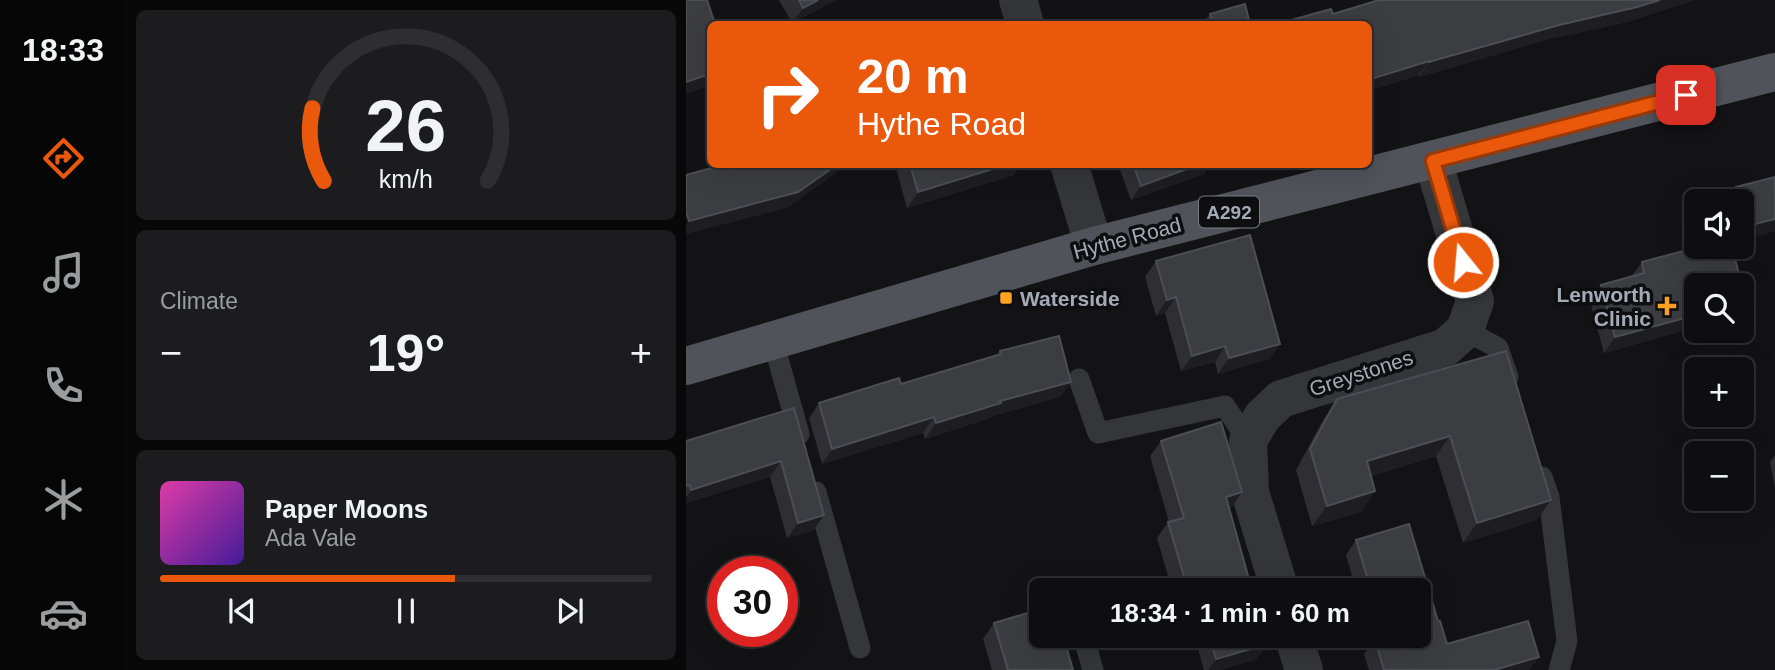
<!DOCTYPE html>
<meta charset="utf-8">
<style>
body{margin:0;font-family:Helvetica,sans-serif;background:#1c1c1e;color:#f1f3f6;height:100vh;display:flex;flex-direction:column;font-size:26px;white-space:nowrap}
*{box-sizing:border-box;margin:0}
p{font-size:23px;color:#9b9c9f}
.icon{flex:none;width:38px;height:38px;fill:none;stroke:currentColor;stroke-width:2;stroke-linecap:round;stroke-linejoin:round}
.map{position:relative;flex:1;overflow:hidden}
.side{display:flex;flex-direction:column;gap:10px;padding:10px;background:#080809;width:560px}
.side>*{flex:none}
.banner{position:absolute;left:21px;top:21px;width:665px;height:147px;border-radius:10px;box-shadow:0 7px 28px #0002,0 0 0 2px #2e2e30;background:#ea580c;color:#fff;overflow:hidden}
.tools{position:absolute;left:998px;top:189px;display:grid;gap:14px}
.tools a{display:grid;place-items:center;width:70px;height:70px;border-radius:10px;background:#0e0e10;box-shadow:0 7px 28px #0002,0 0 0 2px #2e2e30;font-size:35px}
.speed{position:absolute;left:21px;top:556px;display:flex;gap:14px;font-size:35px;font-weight:700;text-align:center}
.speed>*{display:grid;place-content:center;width:91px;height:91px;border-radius:50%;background:#0e0e10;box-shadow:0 7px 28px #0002,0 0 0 2px #2e2e30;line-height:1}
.speed .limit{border:10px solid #d22;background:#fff;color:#111}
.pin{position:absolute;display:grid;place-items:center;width:60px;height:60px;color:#fff;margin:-30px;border-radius:14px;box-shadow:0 4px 10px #0006}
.me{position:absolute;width:77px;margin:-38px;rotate:343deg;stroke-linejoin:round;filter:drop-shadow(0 0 5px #0008)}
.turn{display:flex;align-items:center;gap:24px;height:147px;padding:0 35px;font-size:32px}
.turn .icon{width:91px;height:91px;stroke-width:2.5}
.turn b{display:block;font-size:49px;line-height:60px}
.big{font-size:52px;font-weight:700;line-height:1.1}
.side .tile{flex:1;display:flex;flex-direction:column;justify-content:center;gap:10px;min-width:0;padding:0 24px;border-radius:10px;background:#1c1c1e}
.side .dial{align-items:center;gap:0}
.dial svg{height:182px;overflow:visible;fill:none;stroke:#2e2e30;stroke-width:7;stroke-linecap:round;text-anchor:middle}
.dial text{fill:#f1f3f6;stroke:none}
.song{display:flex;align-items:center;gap:21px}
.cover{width:84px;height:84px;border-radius:10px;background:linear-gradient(135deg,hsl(320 70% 55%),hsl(260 70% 35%))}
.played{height:7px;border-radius:4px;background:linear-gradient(90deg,#ea580c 60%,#2e2e30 60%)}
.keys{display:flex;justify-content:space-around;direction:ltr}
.heat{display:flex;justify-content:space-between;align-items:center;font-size:38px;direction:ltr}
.trip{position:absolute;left:343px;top:578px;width:402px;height:70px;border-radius:10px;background:#0e0e10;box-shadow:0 7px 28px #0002,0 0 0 2px #2e2e30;font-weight:700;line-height:70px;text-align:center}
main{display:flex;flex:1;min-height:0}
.dock{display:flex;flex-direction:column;width:126px;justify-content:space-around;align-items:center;background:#060606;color:#9b9c9f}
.dock .icon{width:49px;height:49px}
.dock .on{color:#ea580c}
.dock b{font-size:32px;color:#f1f3f6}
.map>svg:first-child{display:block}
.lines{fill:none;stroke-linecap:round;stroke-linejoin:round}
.lane{stroke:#34363a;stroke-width:21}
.street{stroke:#34363a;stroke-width:38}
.primary{stroke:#50535a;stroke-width:38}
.wall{fill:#2f2f33}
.shaded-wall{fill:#1e1e21}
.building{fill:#3b3d41;stroke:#4c4e54;stroke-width:2}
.route-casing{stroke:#983908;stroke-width:18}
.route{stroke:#ea580c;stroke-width:12}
.poi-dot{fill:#fda323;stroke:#0e0e10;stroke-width:2.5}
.labels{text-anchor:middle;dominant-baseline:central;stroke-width:7;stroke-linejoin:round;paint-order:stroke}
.shield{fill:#0e0e10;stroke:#777c85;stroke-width:2}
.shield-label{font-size:19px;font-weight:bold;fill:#a4abb7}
.street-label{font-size:21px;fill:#a4abb7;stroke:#0e0e10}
.poi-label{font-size:21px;font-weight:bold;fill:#a4abb7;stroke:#0e0e10;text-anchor:end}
</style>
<main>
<nav class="dock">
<b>18:33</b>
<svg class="icon on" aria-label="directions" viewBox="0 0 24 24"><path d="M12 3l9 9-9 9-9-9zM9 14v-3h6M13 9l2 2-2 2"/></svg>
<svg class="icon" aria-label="music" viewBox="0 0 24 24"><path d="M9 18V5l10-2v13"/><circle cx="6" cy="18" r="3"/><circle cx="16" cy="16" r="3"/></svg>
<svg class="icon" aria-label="phone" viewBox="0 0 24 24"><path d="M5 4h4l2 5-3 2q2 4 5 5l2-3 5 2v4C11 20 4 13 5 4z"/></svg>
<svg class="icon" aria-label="climate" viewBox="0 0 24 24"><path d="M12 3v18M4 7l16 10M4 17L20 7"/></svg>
<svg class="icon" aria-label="car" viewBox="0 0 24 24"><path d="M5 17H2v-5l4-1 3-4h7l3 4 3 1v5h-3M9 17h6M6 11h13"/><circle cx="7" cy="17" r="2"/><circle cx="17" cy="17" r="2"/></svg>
</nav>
<section class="side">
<div class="tile dial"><svg viewBox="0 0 100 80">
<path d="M14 69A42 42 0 1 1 86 69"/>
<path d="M14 69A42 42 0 0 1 9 37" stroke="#ea580c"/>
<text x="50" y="56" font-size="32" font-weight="700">26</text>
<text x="50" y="72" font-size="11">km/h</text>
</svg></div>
<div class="tile"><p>Climate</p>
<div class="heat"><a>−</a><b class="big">19°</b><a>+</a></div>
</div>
<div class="tile">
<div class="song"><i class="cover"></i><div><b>Paper Moons</b><p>Ada Vale</p></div></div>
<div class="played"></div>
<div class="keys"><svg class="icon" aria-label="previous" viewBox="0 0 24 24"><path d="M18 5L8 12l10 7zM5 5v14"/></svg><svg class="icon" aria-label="pause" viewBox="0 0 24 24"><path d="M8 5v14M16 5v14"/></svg><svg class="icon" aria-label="next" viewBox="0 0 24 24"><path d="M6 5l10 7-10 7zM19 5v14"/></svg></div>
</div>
</section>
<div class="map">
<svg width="1089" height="670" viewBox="0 0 1089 670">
<rect width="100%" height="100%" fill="#131315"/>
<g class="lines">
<g class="lane">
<path d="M779,330l33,18 10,29"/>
<path d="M87,341l26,93"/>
<path d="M393,379l19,54 127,-27 23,35"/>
<path d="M856,477l7,20 18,144 -8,29"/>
<path d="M130,492l44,156"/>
<path d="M397,635l10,35"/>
</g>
<g class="street">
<path d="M332,0l7,24"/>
<path d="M383,164l25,82"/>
<path d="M594,590l-30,-98 -2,-51 14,-24 19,-18 165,-52 19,-17 10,-29 -42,-140"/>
<path d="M607,635l11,35"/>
</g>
<path class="primary" d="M0,366l408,-120 681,-174"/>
</g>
<g class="wall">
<path d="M93,0h57l-44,23z"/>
<path d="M693,0h315l-67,22 -78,17 -130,38v-2l-51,16v-67l-35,-10z"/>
<path d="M524,14l40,10h-48z"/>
<path d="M209,164h126l-7,11 -107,33z"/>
<path d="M432,164h93l-7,10 -73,26z"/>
<path d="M1089,177v54l-34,9v-39h-15l10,-14z"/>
<path d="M470,261l124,83 -11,15 -51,15 -3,-12 -34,9 -16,-58 -9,3 -11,-39z"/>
<path d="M956,262l54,23v42l-92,26 -14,-52 11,-16 31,-9z"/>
<path d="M314,351l71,31 -11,15 -68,19 -2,2 -65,21 -2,-6 -101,31 -13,-46 10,-15 82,-19 96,-29z"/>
<path d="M820,351l31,169 -74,23 -27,-87 -65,20 4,15 -14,21 -49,14 -16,-56 27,-50 14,-21z"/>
<path d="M108,408l19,123 -26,7 -17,-61 -84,26v-62z"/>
<path d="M475,441l81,51 -11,16h-2l23,82h-80l-15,-52 11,-16h1l-19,-66z"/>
<path d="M1089,455v33l-5,-26z"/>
<path d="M723,524l29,97h2l7,23 81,-23 11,36 -10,13h-160l-5,-16 8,-11 -2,-8h49v-45h-63l-10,-35 10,-15z"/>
<path d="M308,623l79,47h-81l-9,-31z"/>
<path d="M508,635h71l-8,24 -37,11h-16z"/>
</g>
<g class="shaded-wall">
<path d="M132,0h18l-44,23 11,-15z"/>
<path d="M974,0h34l-67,22 -78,17 -130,38 10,-15 130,-37z"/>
<path d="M743,61l-10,14 -51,16v-11z"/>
<path d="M24,74v11l-24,9v-12z"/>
<path d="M152,164h11l-62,44 -101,26v-10l3,-3z"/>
<path d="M323,164h12l-7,11 -107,33 11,-16z"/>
<path d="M514,164h11l-7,10 -73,26 10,-14z"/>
<path d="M1089,219v12l-34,9v-6l6,-8z"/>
<path d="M490,297l-11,16 -9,3 11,-16z"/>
<path d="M1010,315v12l-92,26 11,-16z"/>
<path d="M594,344l-11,15 -51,15 11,-16z"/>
<path d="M539,346l-10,16 -34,9 11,-15z"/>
<path d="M385,382l-11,15 -68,19 -2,2 -65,21 11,-16 64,-22z"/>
<path d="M248,417l-11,16 -101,31 10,-15z"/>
<path d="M764,436l-14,20 -83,25 14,-20z"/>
<path d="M95,461l-11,16 -84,26v-6l5,-7z"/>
<path d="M689,491l-14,21 -49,14 15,-20z"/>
<path d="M556,492l-11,16 -16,4 11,-15z"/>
<path d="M865,500l-14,20 -74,23 14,-20z"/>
<path d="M138,515l-11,16 -26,7 11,-15z"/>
<path d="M582,644l-11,15 -37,11h-12l8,-11z"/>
<path d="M853,657l-10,13h-35z"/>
</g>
<g class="building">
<path d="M0,0h21l8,24h-5v50l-24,8z"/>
<path d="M113,0h19l-15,8z"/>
<path d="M693,0h281l-23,7 -78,18 -130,37v-1l-61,19v-56h-91l54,-15 2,5z"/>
<path d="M559,4l5,20h-37l-3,-10z"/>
<path d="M40,164h112l-40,28 -109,29 -3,-9v-37z"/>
<path d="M224,164h99l-91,28z"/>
<path d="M447,164h67l-59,22z"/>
<path d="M1089,177v42l-28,7 -6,-20v-5h-1l-4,-14z"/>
<path d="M564,235l30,109 -51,14 -4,-12 -33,10 -16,-59 -9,3 -11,-39z"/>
<path d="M1012,247h34l14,54 -5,1v-17h-45v30l-81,22 -14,-52 43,-12 -2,-11z"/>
<path d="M373,336l12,46 -71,19 1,2 -65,20 -2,-6 -102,32 -13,-46 80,-25 2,6 100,-30 -1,-3z"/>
<path d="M820,351l45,149 -74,23 -27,-87 -83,25 8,30 -48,15 -17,-57 27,-50z"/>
<path d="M108,408l30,107 -26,8 -17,-62 -90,29 -1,-5 -4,1v-45z"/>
<path d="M535,422l21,70 -16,5 26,93h-64l-20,-68 16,-4 -23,-77z"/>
<path d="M723,524l29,97h2l7,23 81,-23 11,36 -45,13h-110l-9,-30 10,-3v-2h34v-45h-48l-15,-50z"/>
<path d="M355,609v26h22l10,35h-65l-14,-47z"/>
<path d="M523,635h56l3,9 -52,15z"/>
</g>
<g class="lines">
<g class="route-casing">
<path id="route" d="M777,262l-30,-101 253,-66"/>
</g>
<use href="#route" class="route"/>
</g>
<g class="poi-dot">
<rect x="313" y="291" width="14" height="14" rx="3.5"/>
<path d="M977.5 295.5h7v7h7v7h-7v7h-7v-7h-7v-7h7z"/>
</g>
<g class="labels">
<rect class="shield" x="513" y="196.5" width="60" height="31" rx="5"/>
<g class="shield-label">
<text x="543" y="212">A292</text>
</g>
<g class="street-label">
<text transform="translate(441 238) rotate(-15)">Hythe Road</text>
<text transform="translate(675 373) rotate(-18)">Greystones</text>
</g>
<g class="poi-label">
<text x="965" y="294">Lenworth<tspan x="965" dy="24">Clinic</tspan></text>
<text x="334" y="298" text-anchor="start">Waterside</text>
</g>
</g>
</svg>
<div class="tools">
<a><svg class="icon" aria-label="sound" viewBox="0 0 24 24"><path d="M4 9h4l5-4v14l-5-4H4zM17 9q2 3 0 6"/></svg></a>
<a><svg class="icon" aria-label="search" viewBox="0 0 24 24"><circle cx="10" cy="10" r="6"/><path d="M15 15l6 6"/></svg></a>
<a>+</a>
<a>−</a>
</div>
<div class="speed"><div class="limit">30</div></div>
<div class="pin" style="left:1000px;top:95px;background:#d93025"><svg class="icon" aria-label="arrive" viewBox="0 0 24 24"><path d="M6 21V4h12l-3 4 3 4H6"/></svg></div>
<svg class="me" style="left:777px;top:262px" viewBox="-20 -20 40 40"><circle r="17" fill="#ea580c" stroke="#fff" stroke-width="3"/><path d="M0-11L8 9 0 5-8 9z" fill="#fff"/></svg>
<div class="trip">18:34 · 1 min · 60 m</div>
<div class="banner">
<div class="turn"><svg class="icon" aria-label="right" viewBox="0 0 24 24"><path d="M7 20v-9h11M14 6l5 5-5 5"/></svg><div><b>20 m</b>Hythe Road</div></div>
</div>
</div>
</main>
